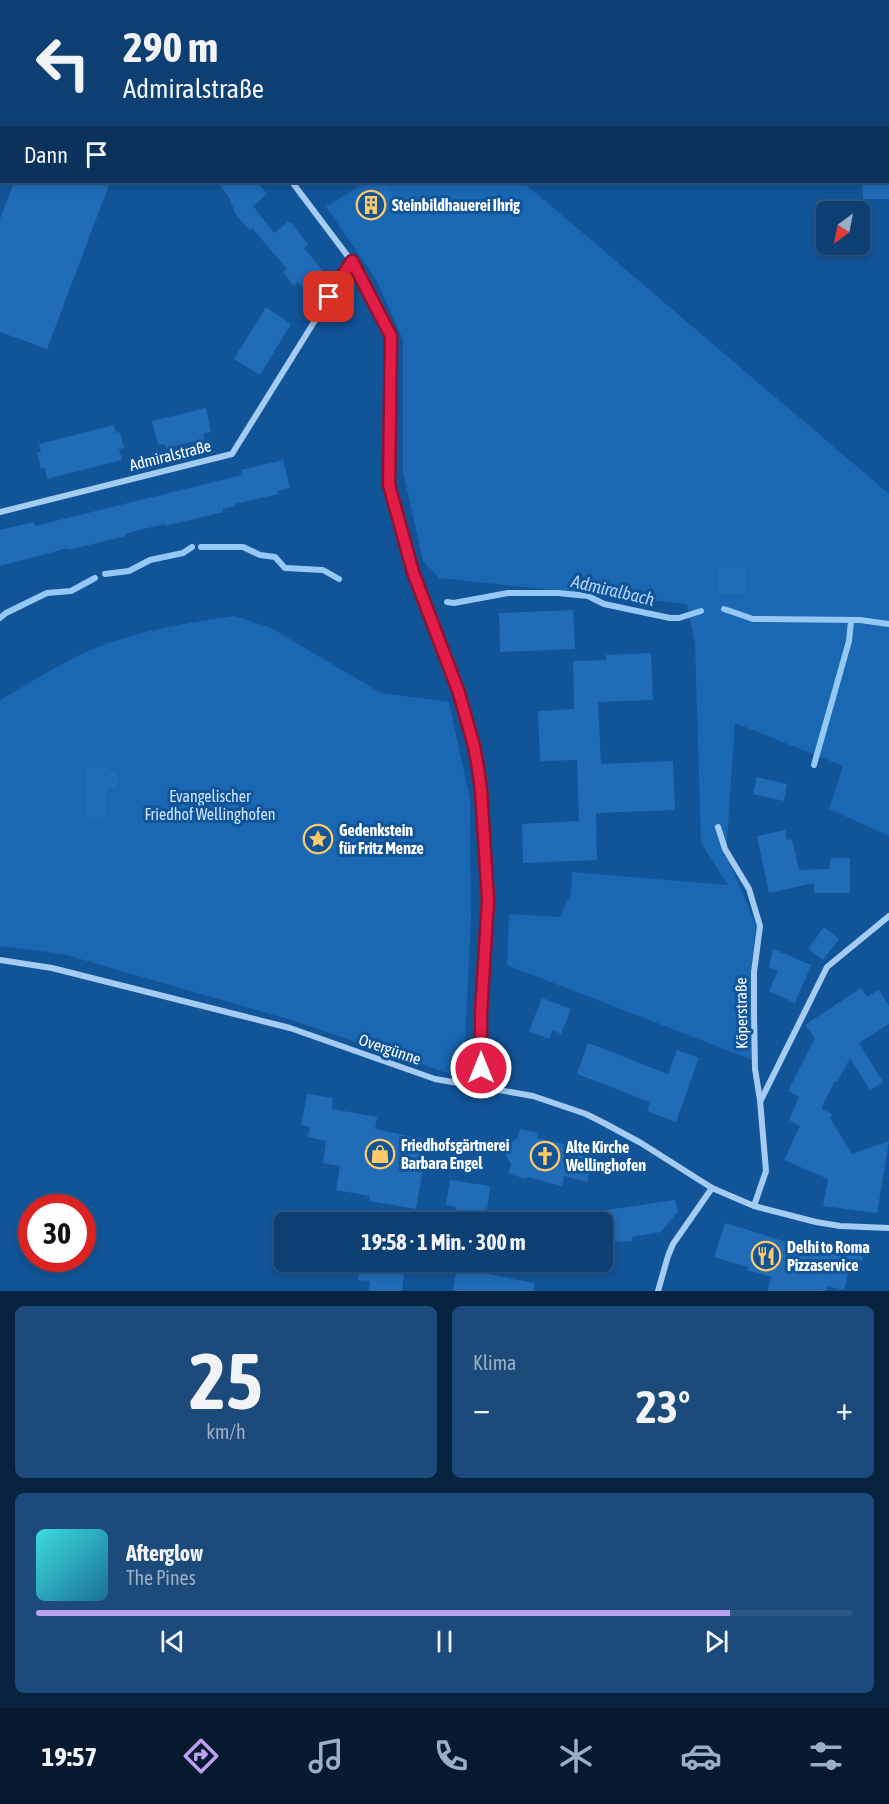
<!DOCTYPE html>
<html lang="de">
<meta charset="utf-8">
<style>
body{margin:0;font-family:"Asap Condensed",sans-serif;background:#1c4a7a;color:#f1f3f6;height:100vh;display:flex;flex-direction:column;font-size:22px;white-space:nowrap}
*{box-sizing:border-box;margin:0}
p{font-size:20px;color:#9bafc4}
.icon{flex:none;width:33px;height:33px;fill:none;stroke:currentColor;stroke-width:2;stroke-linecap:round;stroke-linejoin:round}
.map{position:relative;height:1291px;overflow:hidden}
.panel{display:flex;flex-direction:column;gap:15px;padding:15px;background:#08233f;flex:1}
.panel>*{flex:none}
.top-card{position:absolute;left:0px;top:0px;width:890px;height:183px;box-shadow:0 3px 9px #0003,0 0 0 2px #2e5884;background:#0e3f72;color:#f1f3f6;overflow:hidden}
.needle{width:39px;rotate:212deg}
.fabs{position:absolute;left:816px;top:201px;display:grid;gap:12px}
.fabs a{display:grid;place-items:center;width:54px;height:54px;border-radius:9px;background:#0e3f72;box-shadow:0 3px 9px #0003,0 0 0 2px #2e5884;font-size:30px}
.speed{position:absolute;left:18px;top:1194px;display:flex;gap:12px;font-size:30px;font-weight:700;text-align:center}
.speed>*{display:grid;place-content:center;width:78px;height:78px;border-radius:50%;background:#0e3f72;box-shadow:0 3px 9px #0003,0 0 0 2px #2e5884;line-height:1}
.speed .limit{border:9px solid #d22;background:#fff;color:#111}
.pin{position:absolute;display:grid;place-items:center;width:51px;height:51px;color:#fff;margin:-26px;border-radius:12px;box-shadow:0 3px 9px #0006}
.me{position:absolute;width:66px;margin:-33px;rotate:0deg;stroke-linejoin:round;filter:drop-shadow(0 0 4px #0008)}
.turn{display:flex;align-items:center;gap:21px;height:126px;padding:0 24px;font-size:27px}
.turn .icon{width:78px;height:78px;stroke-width:2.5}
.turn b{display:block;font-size:42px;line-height:51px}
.then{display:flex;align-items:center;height:57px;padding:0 24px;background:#0003;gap:12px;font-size:22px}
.big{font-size:45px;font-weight:700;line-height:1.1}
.panel .tile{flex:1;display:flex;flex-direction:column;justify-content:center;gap:9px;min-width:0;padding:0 21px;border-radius:9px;background:#1c4a7a}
.panel .dial{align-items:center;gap:0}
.dial b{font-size:78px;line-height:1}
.song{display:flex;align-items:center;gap:18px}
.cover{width:72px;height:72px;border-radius:9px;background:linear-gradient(135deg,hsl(180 70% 55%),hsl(200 70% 35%))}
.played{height:6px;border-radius:3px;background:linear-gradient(90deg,#bca0f2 85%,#2e5884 85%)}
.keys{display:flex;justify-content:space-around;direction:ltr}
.heat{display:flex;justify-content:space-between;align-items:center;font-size:33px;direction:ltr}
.panel .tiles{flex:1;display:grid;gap:15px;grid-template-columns:1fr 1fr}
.tile:last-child{grid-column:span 2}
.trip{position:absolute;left:274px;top:1212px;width:339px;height:60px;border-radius:9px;background:#0e3f72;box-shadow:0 3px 9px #0003,0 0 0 2px #2e5884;font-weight:700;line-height:60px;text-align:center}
.tab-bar{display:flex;height:96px;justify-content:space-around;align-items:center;background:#06192e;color:#9bafc4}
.tab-bar .icon{width:42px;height:42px}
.tab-bar .active{color:#bca0f2}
.tab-bar b{font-size:27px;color:#f1f3f6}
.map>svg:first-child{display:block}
.green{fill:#1a67b3}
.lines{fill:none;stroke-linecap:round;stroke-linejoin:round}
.stream{stroke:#96c8f6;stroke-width:6}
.building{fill:#206cb7}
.minor{stroke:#a4ccf3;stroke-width:6}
.route-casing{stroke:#92132f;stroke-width:15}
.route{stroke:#e11d48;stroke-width:10}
.labels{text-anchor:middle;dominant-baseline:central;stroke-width:6;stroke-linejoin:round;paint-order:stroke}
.poi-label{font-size:16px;font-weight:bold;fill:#fff;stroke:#125498;text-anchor:start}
.street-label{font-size:16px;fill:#fff;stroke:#125498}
.park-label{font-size:16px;fill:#cce5fd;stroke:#125498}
.water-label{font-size:18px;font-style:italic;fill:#b1d6fa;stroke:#125498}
</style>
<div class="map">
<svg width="889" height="1291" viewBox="0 0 889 1291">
<rect width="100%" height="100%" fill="#125498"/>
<g class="green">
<path d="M366,182h157l366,312v342l-60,-27 14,-43 -108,-43 -9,131 30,71 -5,47v40l4,49 -248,-96 2,-51 51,3 11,-23 1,-22 156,13 -27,-42 -6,-199 -8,-40 -248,-26 -16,-17 -20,-89v-132l-27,-61 -50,-72z"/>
<path d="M235,616l36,12 110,65 68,9 21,98 1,121 -7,139 -3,10 -8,5 -159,-54 -231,-67 -63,-8v-246c29,-16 58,-36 88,-49 47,-20 96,-28 147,-35z"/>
</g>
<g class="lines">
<g class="stream">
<path d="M201,547h42l17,8 15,2 10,11 38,2 16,9"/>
<path d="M105,574l24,-3 21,-11 33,-7 9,-6"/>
<path d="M447,602l7,1 54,-10h50l30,3 16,8 66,14h9l22,-7"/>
<path d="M724,609l29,10 107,1 29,4"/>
<path d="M0,618l6,-5 41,-20 24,-2 24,-13"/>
<path d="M814,765l35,-124 2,-20"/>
</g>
</g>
<g class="building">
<path d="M14,182h96l-63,167 -47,-17v-113z"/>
<path d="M217,182h40l10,12 -14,12 21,27 14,-11 4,2 16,20 -4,4 20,24 -8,7 -1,10 -10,1 -7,-8 -4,4 -11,-14 4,-3 -35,-41 -2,3 -15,-18 -5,-14z"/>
<path d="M382,182h3l11,20 -31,16 -10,-18z"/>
<path d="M862,182h27v17h-26z"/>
<path d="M266,307l25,17 -31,51 -26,-16z"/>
<path d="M206,408l5,24 -8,2 2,5 -39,9 -1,-4 -7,1 -6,-24z"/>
<path d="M114,425l2,8 4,-1 4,16 -5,1 3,11 -75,19 -2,-11 -4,1 -4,-17h4l-2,-8z"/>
<path d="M283,460l7,28 -13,3 1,3 -43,10v2l-13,3 1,3 -58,14v-2l-26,6 -14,4 1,2 -58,14v-2l-68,18v-36l34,-8 1,4 207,-51 -1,-5z"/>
<rect x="719" y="568" width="26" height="26"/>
<path d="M573,610l2,39 -75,3 -1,-39z"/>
<path d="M651,653l2,47 -55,2 3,62 72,-3 2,49 -79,3 1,47 -74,3 -1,-39 57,-3 -2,-61 -37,1 -2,-50 36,-2 -1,-48 33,-1v-5z"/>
<path d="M87,767l22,1v3h8v17h-10l-1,30 -21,-1z"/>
<path d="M757,777l30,7 -3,17 -31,-7z"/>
<path d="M785,830l2,10 5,-1 7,31 30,-1 2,-11h19v35h-36v-10l-45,10 -12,-57z"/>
<path d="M824,927l15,12 -16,21 -15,-11z"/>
<path d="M773,949l38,16 -16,38 -26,-12 9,-20 -9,-4z"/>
<path d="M861,988l6,9 12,-7 10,16v18l-30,19 24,39 -13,8 -20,-32 -13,24 -2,-1 -14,28 11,5 -2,4 22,36 37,-13 -12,72 -54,-7 5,-27 -44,-19 16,-34 -11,-6 10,-23 -11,-6 27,-53 -10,-13z"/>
<path d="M542,998l29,11 -10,25 -8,-4 -4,9 -20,-8z"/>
<path d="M588,1043l80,31 9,-24 22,8 -23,64 -29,-11 3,-9 -73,-28z"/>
<path d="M307,1094l26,4 -1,11 45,8 -2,12 53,11 -12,69 -47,-8 1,-5 -34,-6 4,-24 -17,-3 3,-22 -18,-4 2,-10 -9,-2z"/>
<path d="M520,1129l18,4 -1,5 35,8 -1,7 22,5 -6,24 -23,-6 -2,10 -35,-9v2l-18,-5 2,-10 -6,-10 2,-9 11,-7z"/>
<path d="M450,1180l40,6 -3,24h-5l-2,12h-26l2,-15 -10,-2z"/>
<path d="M675,1200l3,11 -17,21 -29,5 1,4 -22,1 -4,-32z"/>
<path d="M725,1223l74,23 2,-8 47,7 15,-1v16h-12l-7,30 -17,-4 -1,5h-59l5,-14 -25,-7 1,-3 -34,-10z"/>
<path d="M360,1262h45l-3,29h-33l1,-10 -12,-1z"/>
<path d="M457,1268l77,15v8h-81z"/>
</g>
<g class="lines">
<g class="minor">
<path d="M199,0l1,2"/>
<path d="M292,182l64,85 35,69 -2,149 24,87 46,121 15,53 7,45 7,109 -7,113v73"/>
<path d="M0,512l232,-58 120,-193"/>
<path d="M718,827l7,22 24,40 11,37 -6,46v39l1,58 5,31 6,71 -12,35"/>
<path d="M0,960l52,8 238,60 145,51 98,17 53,18 18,9 37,20 71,45 42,18 62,16 24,4 49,2"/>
<path d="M761,1100l66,-133 62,-51"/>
<path d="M658,1291l10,-35 5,-12 39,-56"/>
</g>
</g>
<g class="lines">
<g class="route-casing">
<path id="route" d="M329,297l23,-36 39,75 -2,149 24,87 46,121 15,53 4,22 3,22 7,110 -7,113v55"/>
</g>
<use href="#route" class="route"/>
</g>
<defs>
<g id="building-ring" transform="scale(1.5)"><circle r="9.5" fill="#125498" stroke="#ffca67" stroke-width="1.5"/><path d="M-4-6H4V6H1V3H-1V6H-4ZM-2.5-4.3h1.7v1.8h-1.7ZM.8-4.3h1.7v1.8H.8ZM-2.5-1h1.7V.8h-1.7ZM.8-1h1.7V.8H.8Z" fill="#ffca67"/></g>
<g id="sight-ring" transform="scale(1.5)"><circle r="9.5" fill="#125498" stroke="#ffca67" stroke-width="1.5"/><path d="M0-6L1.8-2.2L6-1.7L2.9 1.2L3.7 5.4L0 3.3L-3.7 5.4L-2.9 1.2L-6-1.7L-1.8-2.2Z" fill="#ffca67"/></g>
<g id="shop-ring" transform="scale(1.5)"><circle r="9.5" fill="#125498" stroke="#ffca67" stroke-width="1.5"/><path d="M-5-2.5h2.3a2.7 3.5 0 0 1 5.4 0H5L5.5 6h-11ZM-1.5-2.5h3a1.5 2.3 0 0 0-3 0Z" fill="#ffca67"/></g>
<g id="church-ring" transform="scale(1.5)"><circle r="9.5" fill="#125498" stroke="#ffca67" stroke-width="1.5"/><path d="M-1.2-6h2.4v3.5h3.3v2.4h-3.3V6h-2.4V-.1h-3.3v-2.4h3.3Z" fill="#ffca67"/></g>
<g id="restaurant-ring" transform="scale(1.5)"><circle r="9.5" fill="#125498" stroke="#ffca67" stroke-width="1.5"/><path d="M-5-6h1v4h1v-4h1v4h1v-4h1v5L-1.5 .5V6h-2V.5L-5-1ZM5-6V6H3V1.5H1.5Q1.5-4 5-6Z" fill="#ffca67"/></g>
</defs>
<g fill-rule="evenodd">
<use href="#building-ring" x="371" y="205"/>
<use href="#sight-ring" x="318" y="839"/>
<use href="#shop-ring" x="380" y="1154"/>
<use href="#church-ring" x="545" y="1156"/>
<use href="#restaurant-ring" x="766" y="1256"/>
</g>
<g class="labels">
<g class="poi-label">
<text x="392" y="205">Steinbildhauerei Ihrig</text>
<text x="339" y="830">Gedenkstein<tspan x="339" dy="18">für Fritz Menze</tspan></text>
<text x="401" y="1145">Friedhofsgärtnerei<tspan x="401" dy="18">Barbara Engel</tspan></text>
<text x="566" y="1147">Alte Kirche<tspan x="566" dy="18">Wellinghofen</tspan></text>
<text x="787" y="1247">Delhi to Roma<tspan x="787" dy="18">Pizzaservice</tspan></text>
</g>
<g class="street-label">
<text transform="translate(170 455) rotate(-14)">Admiralstraße</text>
<text transform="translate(741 1013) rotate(-91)">Köperstraße</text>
<text transform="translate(390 1049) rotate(19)">Overgünne</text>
</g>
<g class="park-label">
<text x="210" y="796">Evangelischer<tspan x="210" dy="18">Friedhof Wellinghofen</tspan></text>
</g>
<g class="water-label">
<text transform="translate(613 590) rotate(13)">Admiralbach</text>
</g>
</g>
</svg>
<div class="fabs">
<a><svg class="needle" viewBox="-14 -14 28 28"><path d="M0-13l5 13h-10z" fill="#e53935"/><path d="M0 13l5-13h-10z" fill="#9bafc4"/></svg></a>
</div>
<div class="speed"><div class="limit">30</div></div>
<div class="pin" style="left:329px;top:297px;background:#d93025"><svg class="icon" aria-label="arrive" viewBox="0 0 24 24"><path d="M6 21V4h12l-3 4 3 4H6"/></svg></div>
<svg class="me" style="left:481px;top:1068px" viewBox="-20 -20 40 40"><circle r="17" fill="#e11d48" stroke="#fff" stroke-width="3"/><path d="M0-11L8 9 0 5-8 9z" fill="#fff"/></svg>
<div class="trip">19:58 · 1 Min. · 300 m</div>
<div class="top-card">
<div class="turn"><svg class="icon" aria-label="left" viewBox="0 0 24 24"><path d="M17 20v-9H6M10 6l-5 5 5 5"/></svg><div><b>290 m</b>Admiralstraße</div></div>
<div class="then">Dann<svg class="icon" aria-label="arrive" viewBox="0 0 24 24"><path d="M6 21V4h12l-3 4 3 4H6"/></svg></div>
</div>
</div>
<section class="panel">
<div class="tiles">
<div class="tile dial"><b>25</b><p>km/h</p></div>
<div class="tile"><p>Klima</p>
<div class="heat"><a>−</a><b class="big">23°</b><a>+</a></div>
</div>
<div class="tile">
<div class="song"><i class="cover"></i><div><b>Afterglow</b><p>The Pines</p></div></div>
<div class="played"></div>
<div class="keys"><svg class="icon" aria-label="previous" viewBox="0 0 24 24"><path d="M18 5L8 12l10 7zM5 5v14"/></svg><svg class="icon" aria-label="pause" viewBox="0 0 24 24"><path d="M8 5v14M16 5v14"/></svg><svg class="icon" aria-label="next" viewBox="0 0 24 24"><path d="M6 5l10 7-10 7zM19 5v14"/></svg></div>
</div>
</div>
</section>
<nav class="tab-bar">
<b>19:57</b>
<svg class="icon active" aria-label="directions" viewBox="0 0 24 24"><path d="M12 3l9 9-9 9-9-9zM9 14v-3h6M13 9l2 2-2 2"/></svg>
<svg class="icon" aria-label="music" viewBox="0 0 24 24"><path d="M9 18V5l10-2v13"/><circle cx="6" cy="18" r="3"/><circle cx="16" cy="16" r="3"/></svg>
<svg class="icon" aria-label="phone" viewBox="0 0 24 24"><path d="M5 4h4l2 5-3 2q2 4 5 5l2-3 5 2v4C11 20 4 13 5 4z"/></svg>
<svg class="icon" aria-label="climate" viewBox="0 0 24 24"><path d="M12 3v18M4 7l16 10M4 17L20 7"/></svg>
<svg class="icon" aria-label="car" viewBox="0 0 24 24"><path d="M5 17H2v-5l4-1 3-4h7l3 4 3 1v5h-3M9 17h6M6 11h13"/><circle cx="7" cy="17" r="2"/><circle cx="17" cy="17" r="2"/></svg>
<svg class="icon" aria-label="filters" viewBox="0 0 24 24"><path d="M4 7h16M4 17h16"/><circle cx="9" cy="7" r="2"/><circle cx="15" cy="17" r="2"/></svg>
</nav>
